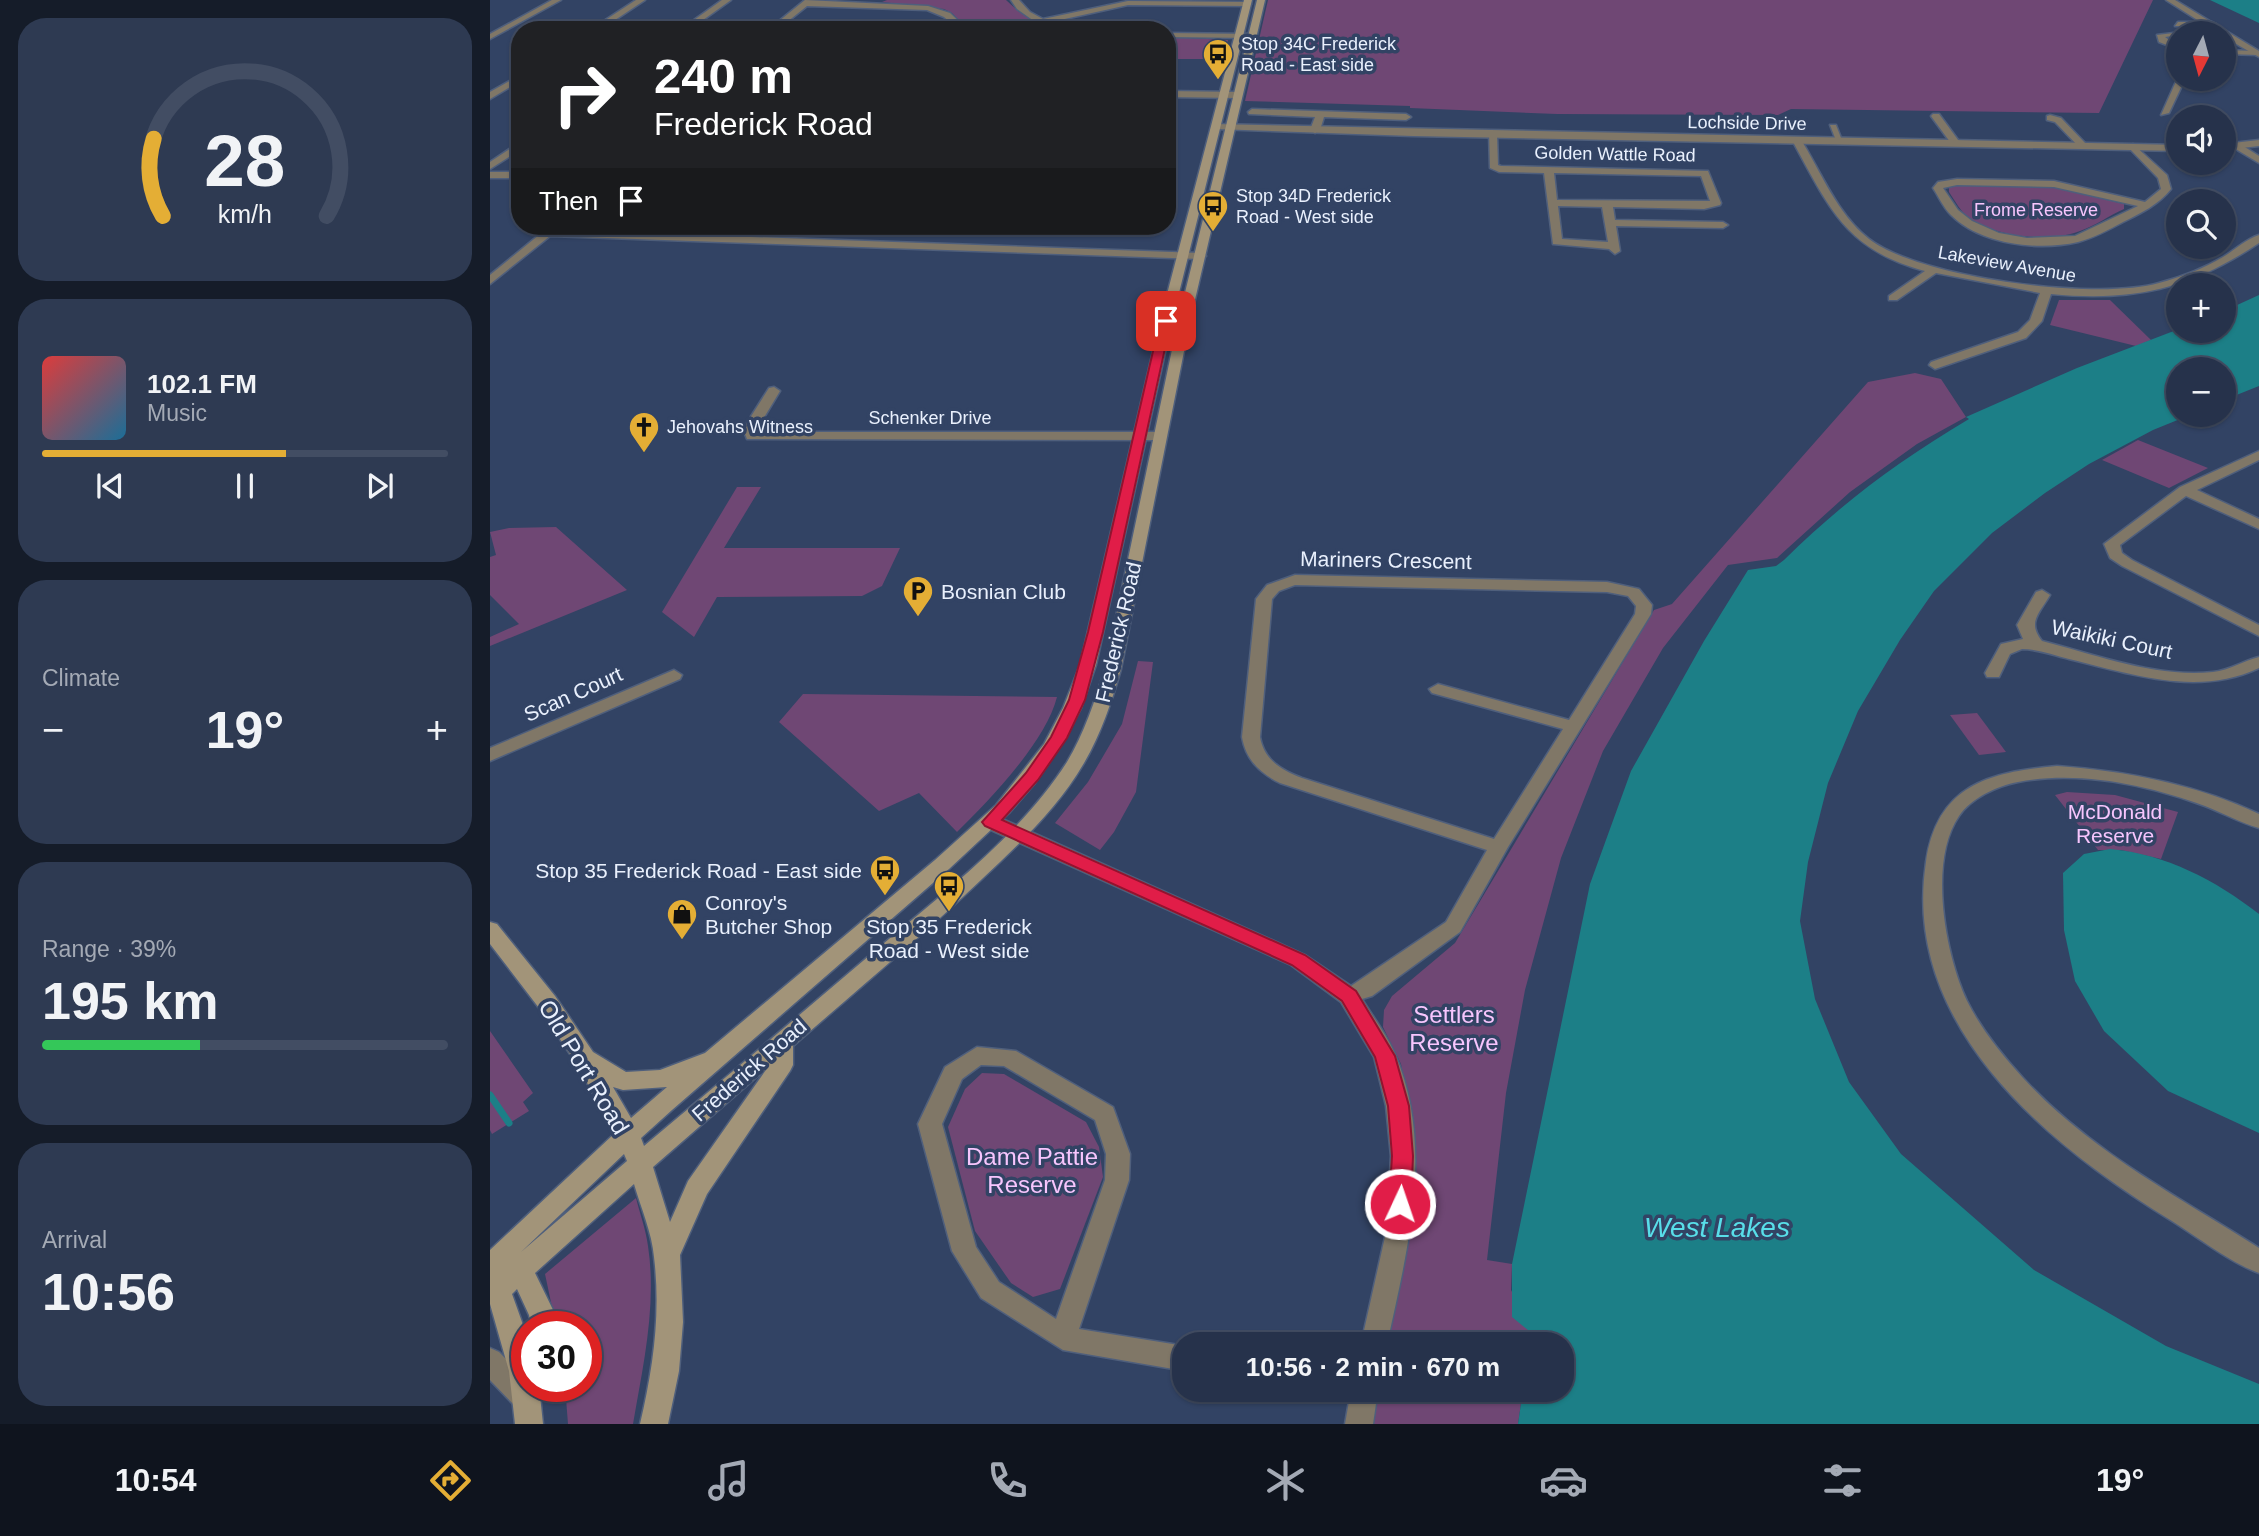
<!DOCTYPE html>
<meta charset="utf-8">
<style>
body{margin:0;font-family:Helvetica,sans-serif;background:#2e3a52;color:#f1f3f6;height:100vh;display:flex;flex-direction:column;font-size:26px;white-space:nowrap}
*{box-sizing:border-box;margin:0}
p{font-size:23px;color:#a4aab5}
.icon{flex:none;width:38px;height:38px;fill:none;stroke:currentColor;stroke-width:2;stroke-linecap:round;stroke-linejoin:round}
.map{position:relative;flex:1;overflow:hidden}
.details{display:flex;flex-direction:column;gap:18px;padding:18px;background:#151c29;width:490px}
.details>*{flex:none}
.hud{position:absolute;left:21px;top:21px;width:665px;height:214px;border-radius:28px;box-shadow:0 2px 5px #0004,0 0 0 2px #424d63;background:#202124;color:#fff;overflow:hidden}
.needle{width:46px;rotate:186deg}
.fabs{position:absolute;left:1676px;top:21px;display:grid;gap:14px}
.fabs a{display:grid;place-items:center;width:70px;height:70px;border-radius:50%;background:#26324b;box-shadow:0 2px 5px #0004,0 0 0 2px #424d63;font-size:35px}
.speed{position:absolute;left:21px;top:1311px;display:flex;gap:14px;font-size:35px;font-weight:700;text-align:center}
.speed>*{display:grid;place-content:center;width:91px;height:91px;border-radius:50%;background:#26324b;box-shadow:0 2px 5px #0004,0 0 0 2px #424d63;line-height:1}
.speed .limit{border:10px solid #d22;background:#fff;color:#111}
.pin{position:absolute;display:grid;place-items:center;width:60px;height:60px;color:#fff;margin:-30px;border-radius:14px;box-shadow:0 4px 10px #0006}
.me{position:absolute;width:77px;margin:-38px;rotate:3deg;stroke-linejoin:round;filter:drop-shadow(0 0 5px #0008)}
.turn{display:flex;align-items:center;gap:24px;height:147px;padding:0 28px;font-size:32px}
.turn .icon{width:91px;height:91px;stroke-width:2.5}
.turn b{display:block;font-size:49px;line-height:60px}
.then{display:flex;align-items:center;height:66px;padding:0 28px;background:#0003;gap:14px;font-size:26px}
.big{font-size:52px;font-weight:700;line-height:1.1}
.details .widget{flex:1;display:flex;flex-direction:column;justify-content:center;gap:10px;min-width:0;padding:0 24px;border-radius:28px;background:#2e3a52}
.details .dial{align-items:center;gap:0}
.dial svg{height:182px;overflow:visible;fill:none;stroke:#424d63;stroke-width:7;stroke-linecap:round;text-anchor:middle}
.dial text{fill:#f1f3f6;stroke:none}
.song{display:flex;align-items:center;gap:21px}
.cover{width:84px;height:84px;border-radius:10px;background:linear-gradient(135deg,hsl(0 70% 55%),hsl(200 70% 35%))}
.played{height:7px;border-radius:4px;background:linear-gradient(90deg,#e4ae35 60%,#424d63 60%)}
.keys{display:flex;justify-content:space-around;direction:ltr}
.heat{display:flex;justify-content:space-between;align-items:center;font-size:38px;direction:ltr}
.charge{height:10px;border-radius:5px;background:linear-gradient(90deg,#34c759 39%,#424d63 0)}
.trip{position:absolute;left:682px;top:1332px;width:402px;height:70px;border-radius:28px;background:#26324b;box-shadow:0 2px 5px #0004,0 0 0 2px #424d63;font-weight:700;line-height:70px;text-align:center}
.tab-bar{display:flex;height:112px;justify-content:space-around;align-items:center;background:#0f141e;color:#a4aab5}
.tab-bar .icon{width:49px;height:49px}
.tab-bar .on{color:#e4ae35}
.tab-bar b{font-size:32px;color:#f1f3f6}
main{display:flex;flex:1;min-height:0}
.map>svg:first-child{display:block}
.green{fill:#6f4774}
.water{fill:#1c7f87}
.lines{fill:none;stroke-linecap:round;stroke-linejoin:round}
.stream{stroke:#1c7f87;stroke-width:7}
.minor-casing{stroke:#4f5f7c;stroke-width:3}
.tertiary-casing{stroke:#4f5f7c;stroke-width:3}
.secondary-casing{stroke:#4f5f7c;stroke-width:3}
.minor{fill:#807767;fill-rule:evenodd}
.tertiary{fill:#807767;fill-rule:evenodd}
.secondary{fill:#a29479;fill-rule:evenodd}
.route{fill:#e11d48;stroke:#92132f;stroke-width:2}
.labels{text-anchor:middle;dominant-baseline:central;stroke-width:7;stroke-linejoin:round;paint-order:stroke}
.far-poi-label{font-size:18px;fill:#e9f0fd;stroke:#324364;text-anchor:start}
.far-street-label{font-size:18px;fill:#e9f0fd;stroke:#324364}
.far-park-label{font-size:18px;fill:#f7c5fd;stroke:#324364}
.street-label{font-size:21px;fill:#e9f0fd;stroke:#324364}
.poi-label{font-size:21px;fill:#e9f0fd;stroke:#324364;text-anchor:start}
.park-label{font-size:21px;fill:#f7c5fd;stroke:#324364}
.near-park-label{font-size:24px;fill:#f7c5fd;stroke:#324364}
.near-street-label{font-size:24px;fill:#e9f0fd;stroke:#324364}
.near-water-label{font-size:28px;font-style:italic;fill:#58dee9;stroke:#324364}
</style>
<main>
<section class="details">
<div class="widget dial"><svg viewBox="0 0 100 80">
<path d="M14 69A42 42 0 1 1 86 69"/>
<path d="M14 69A42 42 0 0 1 10 35" stroke="#e4ae35"/>
<text x="50" y="56" font-size="32" font-weight="700">28</text>
<text x="50" y="72" font-size="11">km/h</text>
</svg></div>
<div class="widget">
<div class="song"><i class="cover"></i><div><b>102.1 FM</b><p>Music</p></div></div>
<div class="played"></div>
<div class="keys"><svg class="icon" aria-label="previous" viewBox="0 0 24 24"><path d="M18 5L8 12l10 7zM5 5v14"/></svg><svg class="icon" aria-label="pause" viewBox="0 0 24 24"><path d="M8 5v14M16 5v14"/></svg><svg class="icon" aria-label="next" viewBox="0 0 24 24"><path d="M6 5l10 7-10 7zM19 5v14"/></svg></div>
</div>
<div class="widget"><p>Climate</p>
<div class="heat"><a>−</a><b class="big">19°</b><a>+</a></div>
</div>
<div class="widget"><p>Range · 39%</p><b class="big">195 km</b><div class="charge"></div></div>
<div class="widget"><p>Arrival</p><b class="big">10:56</b></div>
</section>
<div class="map">
<svg width="1769" height="1424" viewBox="0 0 1769 1424">
<rect width="100%" height="100%" fill="#324364"/>
<g class="green">
<path d="M397,0h119l12,11 16,9 -40,10h-25l-17,-17 -8,-4 -62,-7z"/>
<path d="M778,0h885l-54,113 -308,-4 -13,6 -221,-1 -147,-6v-2l-165,-5z"/>
<path d="M677,37l61,3 -4,19h-57z"/>
<path d="M1472,185l90,2 72,17v5c-14,6 -29,17 -44,22 -31,12 -84,6 -111,-13 -8,-6 -14,-17 -20,-26v-5z"/>
<path d="M1569,300h51l41,40 -15,6 -86,-21z"/>
<path d="M1425,373l26,6 25,38 -49,27 -67,48 -73,66 -49,7 -65,83 -60,103 -42,107 -36,132 -19,103 -19,167 25,4 -1,26 23,45v9h-148l26,-220 -11,-60 -18,-37 1,-17 8,-14 63,-53 199,-333 18,-6 196,-222z"/>
<path d="M1648,440l70,28 -39,20 -67,-28z"/>
<path d="M247,487h24l-37,61h176l-18,38 -20,10 -145,1 -23,40 -32,-25z"/>
<path d="M66,527l71,63 -137,56v-9l29,-13 -29,-29v-38l6,-2 -6,-23 19,-4z"/>
<path d="M648,661l15,1 -17,130 -22,40 -14,18 -45,-27 33,-41 34,-58z"/>
<path d="M313,694l254,3c-11,44 -67,103 -100,135l-38,-39 -40,18 -100,-89z"/>
<path d="M1487,713l29,39 -27,3 -29,-40z"/>
<path d="M1577,792l48,3 63,17 -17,47 -40,-9h-23l-43,-55z"/>
<path d="M0,1031l43,62 -10,9 6,9 -37,23 -2,-4z"/>
<path d="M492,1073l22,1 82,48 13,25 4,30 -43,112 -27,8 -22,-14 -36,-52 -27,-104 17,-38z"/>
<path d="M146,1198c4,16 10,32 12,48 9,59 -5,120 -15,178h-65l-3,-38h21v-60h-30l-11,-52z"/>
<path d="M888,1390h145l-5,34h-146z"/>
</g>
<g class="water">
<path d="M1720,0h49v23z"/>
<path d="M1769,295v91l-35,14v-31h-45v46h11l-37,15 -64,34 -44,29 -53,40 -58,58 -34,49 -42,71 -30,72 -20,79 -8,59 15,78 34,83 52,72 133,116 132,76 93,38v40h-741l5,-34h40v-46h-29v-9l-22,-18v-53l78,-380 41,-113 73,-130 44,-71 28,-4 8,-6c59,-58 113,-98 185,-141l-3,-2 111,-49 102,-39 45,2v-20z"/>
<path d="M1620,849c56,5 105,31 149,65v219l-91,-42 -64,-60 -29,-50 -11,-51 -1,-57 21,-19z"/>
</g>
<g class="lines">
<path class="stream" d="M0,1095l19,28"/>
<g class="minor-casing">
<g id="minor">
<path d="M62,0h9l-71,39v-5z"/>
<path d="M146,0h9l-45,30h-10z"/>
<path d="M232,0h9l-42,30h-9z"/>
<path d="M315,0l123,6 22,7 18,17h-9l-15,-13 -17,-7 -120,-4 -30,24h-9z"/>
<path d="M521,0h8l11,12 13,7 85,-18 119,1 4,2 -4,2 -119,-1 -77,17 38,8c-16,0 -30,-4 -46,-6 -13,-1 -30,6 -45,6l36,-9 -17,-12z"/>
<path d="M1688,22h34l4,2 -4,2h-37z"/>
<path d="M1700,31l1,2 -26,4 11,8 -4,2 -13,-5 -2,-7z"/>
<path d="M677,33l84,1 4,2 -4,2 -84,-1z"/>
<path d="M1734,50l33,1 2,4 -35,-1z"/>
<path d="M30,75v6l-30,18v-7z"/>
<path d="M1688,77l7,2 -16,34 -8,2z"/>
<path d="M677,91l71,1 4,3 -4,3 -71,-1z"/>
<path d="M762,109l154,5 5,3 -5,3 -82,-3 -4,13 -5,3 -5,-3 5,-13 -66,-3 -1,-2z"/>
<path d="M1443,114h6l22,30 -2,2h-6l-22,-30z"/>
<path d="M1560,115l11,3 25,26v4h-6l-25,-26 -8,-2v-4z"/>
<path d="M1340,125h6l7,18h-6z"/>
<path d="M999,132l8,2 1,31 3,1 207,5 13,32 -1,2 -16,4 -91,-2 2,13 108,2 5,3 -5,3 -107,-2 4,25 -5,3 -6,-5 -56,-5 -9,-71 -45,-1 -9,-4zM1064,173l147,3 9,25 -153,-1zM1068,206l44,1 6,35 -46,-3z"/>
<path d="M1304,138h6c21,34 37,76 69,101 50,39 229,62 290,44 22,-6 44,-14 64,-26 12,-7 23,-18 36,-22v8c-69,46 -126,59 -208,51l-9,27 -16,17 -91,31 -6,-4 2,-3 87,-30 12,-12 10,-27 -104,-20 -39,27h-8v-4l36,-25c-80,-21 -96,-64 -133,-131z"/>
<path d="M30,142v8l-30,19v-7z"/>
<path d="M1643,144l34,31 4,14c-13,16 -30,24 -48,33 -15,8 -29,16 -45,20 -39,9 -97,3 -127,-27 -8,-8 -12,-18 -18,-27l5,-6 19,-3 97,2 91,21 16,-13 -3,-11 -30,-31zM1467,185l97,2 84,19 -63,30 -48,2 -28,-5 -27,-12 -14,-11 -15,-22z"/>
<path d="M1744,144h6l19,12v7l-25,-15z"/>
<rect x="0" y="172" width="30" height="6"/>
<path d="M60,226h9l-1,4 642,23 6,3 -6,3 -650,-23 -60,48v-9z"/>
<path d="M284,387l6,4 -23,38 1,3h402l7,4 -7,4 -413,-1 -4,-10 26,-41z"/>
<path d="M1769,451v9l-62,30 62,29v10l-73,-33 -66,49 2,8 10,7 127,65v11l-137,-70 -12,-8 -6,-14 76,-57z"/>
<path d="M805,575l312,7 32,7 13,16 -1,9 -143,233 -48,85 -88,64 -10,3c11,18 25,36 33,55 40,92 12,198 -8,290h-26l26,-116 4,-72 -5,-50 -12,-49 -33,-55 -50,-37 -307,-138 -3,-5 3,-5h14l307,138 46,31 95,-64 41,-72 -207,-67c-20,-10 -34,-23 -38,-46l14,-138 11,-14zM805,585l312,7 21,4 8,10 -1,8 -66,106 -131,-36 -9,5 3,4 131,36 -69,110 -192,-61c-21,-8 -38,-18 -42,-41l12,-138 7,-8z"/>
<path d="M1552,590l8,5c-11,19 -23,27 -8,46 55,14 114,37 171,31 17,-2 30,-11 46,-15v11c-61,29 -128,6 -190,-9 -16,-4 -31,-10 -47,-10l-12,5 -11,23h-12l-2,-4 16,-29 22,-5 -6,-14 19,-33z"/>
<path d="M184,670l8,5 -2,4 -190,82v-13z"/>
<path d="M1567,766c70,5 138,18 202,48v14c-18,-5 -36,-15 -54,-22 -57,-21 -126,-36 -187,-24 -21,4 -47,16 -59,34 -31,45 -14,138 8,185 14,28 35,54 56,77 67,73 154,118 236,170v25c-28,-10 -60,-35 -87,-52 -124,-76 -271,-195 -246,-359 11,-77 63,-90 131,-96z"/>
<path d="M487,1047l39,4 97,56 17,47 -1,26 -50,149 106,17v25l-122,-21 -82,-52 -29,-47 -34,-127 27,-57zM491,1065l23,1 91,54 11,34 -1,26 -49,139 -57,-37 -23,-35 -34,-123 20,-45z"/>
<path d="M861,1390h27l-5,34h-28z"/>
</g>
</g>
<g class="tertiary-casing">
<g id="tertiary">
<path d="M1676,0h9l84,51v6l-35,-20v-4h-6z"/>
<path d="M723,124l966,21v6l-766,-15 -197,-7 -3,-1z"/>
<path d="M1769,140v6l-35,4v-6z"/>
<path d="M0,1348l9,4 28,28v6l8,2 4,9 -4,9 -10,4 -10,-4 -25,-26z"/>
</g>
</g>
<g class="secondary-casing">
<path id="secondary" d="M754,0h8l-80,321 -76,344 -15,43 -20,37 -26,38 -26,30 -60,56 -277,241 -31,28 3,8c80,-67 159,-134 239,-202 64,-54 138,-110 184,-182 17,-28 28,-62 38,-93l73,-348 79,-321h8l-75,321 -69,348c-9,32 -20,65 -37,94 -26,45 -65,81 -102,116 -61,58 -126,112 -189,167v19l-3,6 -83,123 -27,61 3,67 -4,49 -11,53h-28c13,-55 21,-110 14,-167 -2,-24 -13,-49 -20,-73l-99,89 20,41 2,12h-26l-2,-11 -12,-26 -5,5 15,42v50h12l4,38h-28l-6,-53 -19,-67v-54l125,-117 -39,-70 -37,-55 -49,-64v-22l7,2 58,72 38,56 33,20 34,-2 45,-17 230,-193 61,-55 48,-61 19,-36 17,-43 80,-344zM278,1067l-80,114 -18,41 -17,-55zM123,1087l10,3 44,-3 -36,31zM134,1154l3,7 -106,91z"/>
</g>
<use href="#minor" class="minor"/>
<use href="#tertiary" class="tertiary"/>
<use href="#secondary" class="secondary"/>
</g>
<path class="route" d="M676,318l5,3 -68,311 -18,68 -18,38 -29,42 -36,40 303,135 51,36 39,65 14,50 4,50 -2,48 -3,7 -8,2 -8,-2 -3,-7 3,-48 -4,-50 -13,-49 -33,-56 -50,-36 -307,-139 -3,-4 44,-49 25,-36 18,-37 19,-68 72,-311z"/>
<defs>
<g id="bus-pin" transform="scale(1.575)"><path d="M0 17L-7.5 6A9.5 9.5 0 1 1 7.5 6Z" fill="#e4ae35" stroke="#324364"/><path d="M-5-6H5V4H4V6H2V4H-2V6H-4V4H-5ZM-3.5-4V0h7V-4ZM-3.5 1.2v1.5H-2V1.2ZM2 1.2v1.5H3.5V1.2Z" fill="#111"/></g>
<g id="church-pin" transform="scale(1.575)"><path d="M0 17L-7.5 6A9.5 9.5 0 1 1 7.5 6Z" fill="#e4ae35" stroke="#324364"/><path d="M-1.2-6h2.4v3.5h3.3v2.4h-3.3V6h-2.4V-.1h-3.3v-2.4h3.3Z" fill="#111"/></g>
<g id="parking-pin" transform="scale(1.575)"><path d="M0 17L-7.5 6A9.5 9.5 0 1 1 7.5 6Z" fill="#e4ae35" stroke="#324364"/><path d="M-3.5-5.5H1a3.5 3.5 0 0 1 0 7H-1V5.5H-3.5ZM-1-3.4V-.6H.8a1.4 1.4 0 0 0 0-2.8Z" fill="#111"/></g>
<g id="shop-pin" transform="scale(1.575)"><path d="M0 17L-7.5 6A9.5 9.5 0 1 1 7.5 6Z" fill="#e4ae35" stroke="#324364"/><path d="M-5-2.5h2.3a2.7 3.5 0 0 1 5.4 0H5L5.5 6h-11ZM-1.5-2.5h3a1.5 2.3 0 0 0-3 0Z" fill="#111"/></g>
</defs>
<g fill-rule="evenodd">
<use href="#bus-pin" x="728" y="54"/>
<use href="#bus-pin" x="723" y="206"/>
<use href="#church-pin" x="154" y="427"/>
<use href="#parking-pin" x="428" y="591"/>
<use href="#bus-pin" x="395" y="870"/>
<use href="#bus-pin" x="459" y="886"/>
<use href="#shop-pin" x="192" y="914"/>
</g>
<g class="labels">
<g class="far-poi-label">
<text x="751" y="44">Stop 34C Frederick<tspan x="751" dy="21">Road - East side</tspan></text>
<text x="746" y="196">Stop 34D Frederick<tspan x="746" dy="21">Road - West side</tspan></text>
<text x="177" y="427">Jehovahs Witness</text>
</g>
<g class="far-street-label">
<text transform="translate(1257 123) rotate(1)">Lochside Drive</text>
<text transform="translate(1125 154) rotate(1)">Golden Wattle Road</text>
<text transform="translate(1517 264) rotate(10)">Lakeview Avenue</text>
<text x="440" y="418">Schenker Drive</text>
</g>
<g class="far-park-label">
<text x="1546" y="210">Frome Reserve</text>
</g>
<g class="street-label">
<text transform="translate(896 560) rotate(1)">Mariners Crescent</text>
<text transform="translate(628 632) rotate(-77)">Frederick Road</text>
<text transform="translate(1622 639) rotate(12)">Waikiki Court</text>
<text transform="translate(83 694) rotate(-24)">Scan Court</text>
<text transform="translate(259 1070) rotate(-41)">Frederick Road</text>
</g>
<g class="poi-label">
<text x="451" y="591">Bosnian Club</text>
<text x="372" y="870" text-anchor="end">Stop 35 Frederick Road - East side</text>
<text x="215" y="902">Conroy's<tspan x="215" dy="24">Butcher Shop</tspan></text>
<text x="459" y="926" text-anchor="middle">Stop 35 Frederick<tspan x="459" dy="24">Road - West side</tspan></text>
</g>
<g class="park-label">
<text x="1625" y="811">McDonald<tspan x="1625" dy="24">Reserve</tspan></text>
</g>
<g class="near-park-label">
<text x="964" y="1014">Settlers<tspan x="964" dy="28">Reserve</tspan></text>
<text x="542" y="1156">Dame Pattie<tspan x="542" dy="28">Reserve</tspan></text>
</g>
<g class="near-street-label">
<text transform="translate(94 1067) rotate(59)">Old Port Road</text>
</g>
<g class="near-water-label">
<text x="1227" y="1227">West Lakes</text>
</g>
</g>
</svg>
<div class="fabs">
<a><svg class="needle" viewBox="-14 -14 28 28"><path d="M0-13l5 13h-10z" fill="#e53935"/><path d="M0 13l5-13h-10z" fill="#a4aab5"/></svg></a>
<a><svg class="icon" aria-label="sound" viewBox="0 0 24 24"><path d="M4 9h4l5-4v14l-5-4H4zM17 9q2 3 0 6"/></svg></a>
<a><svg class="icon" aria-label="search" viewBox="0 0 24 24"><circle cx="10" cy="10" r="6"/><path d="M15 15l6 6"/></svg></a>
<a>+</a>
<a>−</a>
</div>
<div class="speed"><div class="limit">30</div></div>
<div class="pin" style="left:676px;top:321px;background:#d93025"><svg class="icon" aria-label="arrive" viewBox="0 0 24 24"><path d="M6 21V4h12l-3 4 3 4H6"/></svg></div>
<svg class="me" style="left:910px;top:1204px" viewBox="-20 -20 40 40"><circle r="17" fill="#e11d48" stroke="#fff" stroke-width="3"/><path d="M0-11L8 9 0 5-8 9z" fill="#fff"/></svg>
<div class="trip">10:56 · 2 min · 670 m</div>
<div class="hud">
<div class="turn"><svg class="icon" aria-label="right" viewBox="0 0 24 24"><path d="M7 20v-9h11M14 6l5 5-5 5"/></svg><div><b>240 m</b>Frederick Road</div></div>
<div class="then">Then<svg class="icon" aria-label="arrive" viewBox="0 0 24 24"><path d="M6 21V4h12l-3 4 3 4H6"/></svg></div>
</div>
</div>
</main>
<nav class="tab-bar">
<b>10:54</b>
<svg class="icon on" aria-label="directions" viewBox="0 0 24 24"><path d="M12 3l9 9-9 9-9-9zM9 14v-3h6M13 9l2 2-2 2"/></svg>
<svg class="icon" aria-label="music" viewBox="0 0 24 24"><path d="M9 18V5l10-2v13"/><circle cx="6" cy="18" r="3"/><circle cx="16" cy="16" r="3"/></svg>
<svg class="icon" aria-label="phone" viewBox="0 0 24 24"><path d="M5 4h4l2 5-3 2q2 4 5 5l2-3 5 2v4C11 20 4 13 5 4z"/></svg>
<svg class="icon" aria-label="climate" viewBox="0 0 24 24"><path d="M12 3v18M4 7l16 10M4 17L20 7"/></svg>
<svg class="icon" aria-label="car" viewBox="0 0 24 24"><path d="M5 17H2v-5l4-1 3-4h7l3 4 3 1v5h-3M9 17h6M6 11h13"/><circle cx="7" cy="17" r="2"/><circle cx="17" cy="17" r="2"/></svg>
<svg class="icon" aria-label="filters" viewBox="0 0 24 24"><path d="M4 7h16M4 17h16"/><circle cx="9" cy="7" r="2"/><circle cx="15" cy="17" r="2"/></svg>
<b>19°</b>
</nav>
